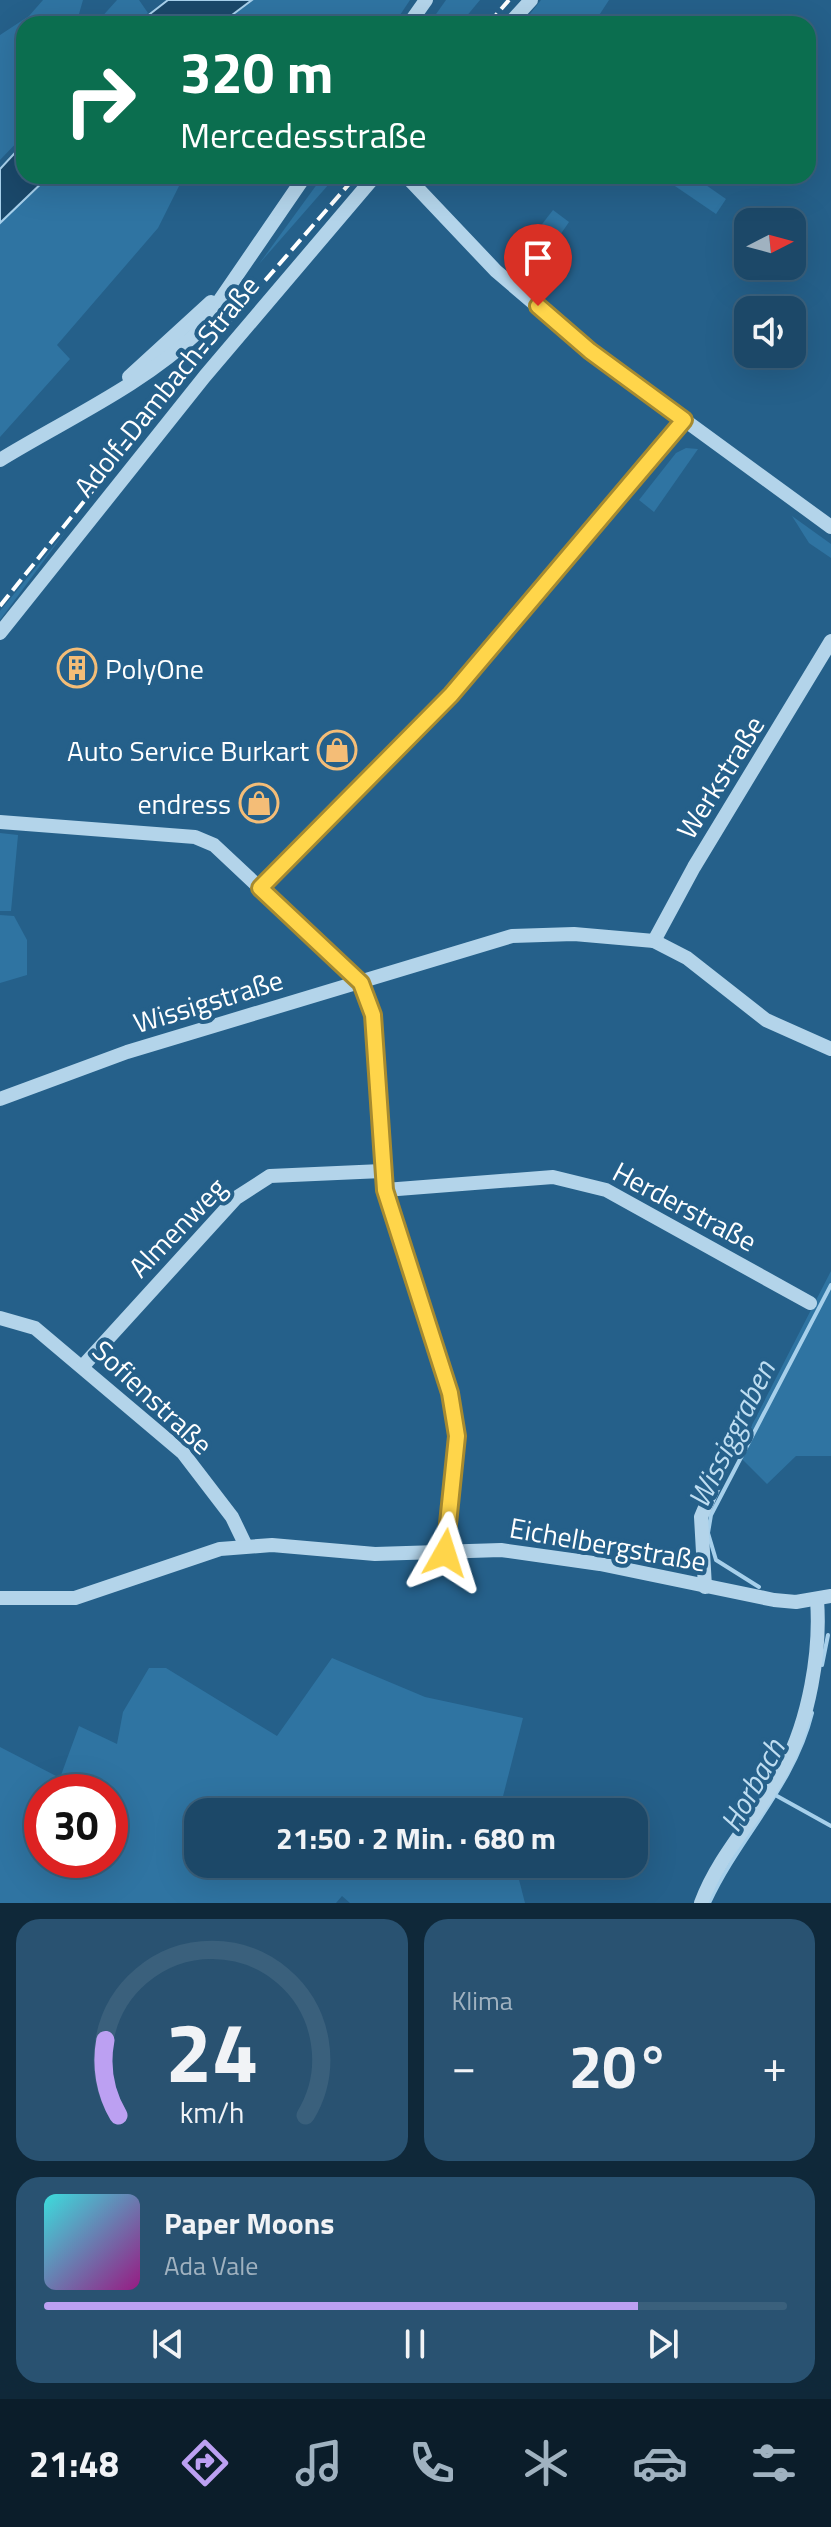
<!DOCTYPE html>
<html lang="de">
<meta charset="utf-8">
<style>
body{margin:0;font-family:"Titillium Web",sans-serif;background:#295271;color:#f1f3f6;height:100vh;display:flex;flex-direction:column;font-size:30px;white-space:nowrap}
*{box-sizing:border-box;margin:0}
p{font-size:26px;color:#a0b2c0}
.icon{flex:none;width:44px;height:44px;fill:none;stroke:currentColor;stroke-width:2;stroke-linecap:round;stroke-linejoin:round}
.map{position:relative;height:1903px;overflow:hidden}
.drawer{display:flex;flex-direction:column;gap:16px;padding:16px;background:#0f2839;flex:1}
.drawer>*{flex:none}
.hud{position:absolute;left:16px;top:16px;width:800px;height:168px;border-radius:24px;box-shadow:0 8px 32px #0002,0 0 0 2px #3a607c;background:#0b6e4f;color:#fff;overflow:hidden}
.needle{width:52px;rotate:84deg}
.buttons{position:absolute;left:734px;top:208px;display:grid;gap:16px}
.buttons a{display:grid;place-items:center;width:72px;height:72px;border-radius:16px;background:#1c4868;box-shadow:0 8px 32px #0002,0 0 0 2px #3a607c;font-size:40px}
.speed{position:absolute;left:24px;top:1774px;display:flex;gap:16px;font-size:40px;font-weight:700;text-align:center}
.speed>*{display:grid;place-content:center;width:104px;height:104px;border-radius:50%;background:#1c4868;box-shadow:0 8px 32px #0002,0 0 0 2px #3a607c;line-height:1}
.speed .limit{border:12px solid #d22;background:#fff;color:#111}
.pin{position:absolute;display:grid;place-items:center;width:68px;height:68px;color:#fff;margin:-82px -34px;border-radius:50% 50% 50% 0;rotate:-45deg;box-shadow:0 0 8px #0007}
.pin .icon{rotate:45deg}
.me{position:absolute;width:88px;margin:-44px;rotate:6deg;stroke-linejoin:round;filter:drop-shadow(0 0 6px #0008)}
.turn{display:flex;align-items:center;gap:28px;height:168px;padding:0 32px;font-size:36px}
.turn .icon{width:104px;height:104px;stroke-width:2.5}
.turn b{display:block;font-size:56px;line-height:68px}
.big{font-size:60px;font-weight:700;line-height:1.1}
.drawer .widget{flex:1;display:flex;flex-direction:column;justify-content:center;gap:12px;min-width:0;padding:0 28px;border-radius:24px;background:#295271}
.drawer .dial{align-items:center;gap:0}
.dial svg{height:208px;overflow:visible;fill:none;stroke:#3a607c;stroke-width:7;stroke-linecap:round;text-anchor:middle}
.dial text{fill:#f1f3f6;stroke:none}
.song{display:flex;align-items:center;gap:24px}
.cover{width:96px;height:96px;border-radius:12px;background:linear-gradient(135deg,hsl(180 70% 55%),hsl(310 70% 35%))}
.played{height:8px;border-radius:4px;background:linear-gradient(90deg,#bca0f2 80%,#3a607c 80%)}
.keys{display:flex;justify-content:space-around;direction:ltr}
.heat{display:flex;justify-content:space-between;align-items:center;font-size:44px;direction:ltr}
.drawer .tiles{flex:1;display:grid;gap:16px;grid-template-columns:1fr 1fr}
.widget:last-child{grid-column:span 2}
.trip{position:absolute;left:184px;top:1798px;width:464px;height:80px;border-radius:24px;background:#1c4868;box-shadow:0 8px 32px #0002,0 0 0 2px #3a607c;font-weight:700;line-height:80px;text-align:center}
.tabs{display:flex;height:128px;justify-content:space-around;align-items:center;background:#0b1d2a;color:#a0b2c0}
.tabs .icon{width:56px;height:56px}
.tabs .active{color:#bca0f2}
.tabs b{font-size:36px;color:#f1f3f6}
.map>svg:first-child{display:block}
.green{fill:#2f74a2;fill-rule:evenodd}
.water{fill:#1a486a;stroke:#a7d0eb;stroke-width:2}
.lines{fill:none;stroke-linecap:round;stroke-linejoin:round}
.stream{stroke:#a7d0eb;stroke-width:4}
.minor{stroke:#b3d4ea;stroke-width:14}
.rail{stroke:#fff;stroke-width:4;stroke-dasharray:14 6;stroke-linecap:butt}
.route-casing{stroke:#a68a30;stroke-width:20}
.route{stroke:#ffd54a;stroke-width:14}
.labels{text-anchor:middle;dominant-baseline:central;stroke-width:8;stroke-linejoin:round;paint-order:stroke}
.street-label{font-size:28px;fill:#fff;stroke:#25608a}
.poi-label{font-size:28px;fill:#fff;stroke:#25608a;text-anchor:end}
.water-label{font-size:30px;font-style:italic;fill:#beddf1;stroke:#25608a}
</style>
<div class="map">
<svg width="831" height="1903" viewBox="0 0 831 1903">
<rect width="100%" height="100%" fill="#25608a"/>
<g class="green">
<path d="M43,0h40l-4,14 20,6 18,-20h22l9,13 -13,11h-111v111l-24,25v-125l29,-19z"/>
<path d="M253,0h157l-16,24h-173z"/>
<path d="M446,0h34l-20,24h-31z"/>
<path d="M541,0h68l-13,20 6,4h-80z"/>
<path d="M49,176h135l-26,52 -101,117 13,14 -70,78v-214z"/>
<path d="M323,176h13l-77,88z"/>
<path d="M678,176h15l33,23 -10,15 -44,-30z"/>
<path d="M553,210l16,12 -39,57 -13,-18 2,-7z"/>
<path d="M686,448l12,1 -44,63 -15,-12 37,-47z"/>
<path d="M792,516l39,28v14l-22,-15z"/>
<path d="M66,531l-66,89v-9z"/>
<path d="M0,833l18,2 -7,76h-11z"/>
<path d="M0,915l14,1 13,24v35l-27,8z"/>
<path d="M831,1271v185h-35l-29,28 -30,-30z"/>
<path d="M332,1658l93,39 98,21 -24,94h-301v52h317l10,39h-175l-8,-7 -6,7h-336v-156l60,31 19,-52 38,18 6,-32 26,-44h17l111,68zM42,1792h68v68h-68z"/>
</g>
<g class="water">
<path d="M168,0h84l-32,24h-83z"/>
<path d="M24,143v33h25l-49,47v-54z"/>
</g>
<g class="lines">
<g class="stream">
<path d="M759,1587l-43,-27 -8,-27 3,-18 120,-230"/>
<path d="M822,1665l6,-30"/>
<path d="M777,1796l54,30"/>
<path d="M709,1903c31,-67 85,-117 103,-190"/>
</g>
<g class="minor">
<path d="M409,24l17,-24"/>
<path d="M509,24l22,-24"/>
<path d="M406,176l90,95 94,80 241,176"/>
<path d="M129,377l82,-75"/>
<path d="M0,460c67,-41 141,-74 198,-128l107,-156"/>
<path d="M0,633l205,-257 170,-200"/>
<path d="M0,822l195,15 19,8 147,138 12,32 12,175 65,203 7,43 -12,117"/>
<path d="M260,888l191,-193 233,-275"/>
<path d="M654,941l40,-74 137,-226"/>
<path d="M0,1099l127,-47 385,-116 62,-2 80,7 33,17 79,62 65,29"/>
<path d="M385,1190l168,-13 53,13 204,113"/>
<path d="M0,1318l35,10 148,125 49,64 13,27"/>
<path d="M83,1366l153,-168 34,-22 112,-5"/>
<path d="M705,1587l-4,-70 32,-76"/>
<path d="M0,1598h75l145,-49 52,-4 103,9 126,-4 99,14 174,36 22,2 35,-6"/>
<path d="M701,1903c19,-51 59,-89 83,-136 25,-47 37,-115 33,-167"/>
</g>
<g class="rail">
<path d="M488,24l21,-24"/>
<path d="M0,606l216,-269 140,-161"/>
</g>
</g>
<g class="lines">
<g class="route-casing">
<path id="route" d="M445,1553l12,-117 -7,-43 -65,-203 -12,-175 -12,-32 -101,-95 191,-193 233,-275 -94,-69 -52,-45"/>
</g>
<use href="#route" class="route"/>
</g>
<defs>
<g id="building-ring" transform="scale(2)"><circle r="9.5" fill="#25608a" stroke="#f4bd77" stroke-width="1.5"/><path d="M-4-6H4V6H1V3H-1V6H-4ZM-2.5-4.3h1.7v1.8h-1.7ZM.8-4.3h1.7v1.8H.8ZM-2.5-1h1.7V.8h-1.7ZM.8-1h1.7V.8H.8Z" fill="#f4bd77"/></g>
<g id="shop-ring" transform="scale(2)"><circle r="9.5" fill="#25608a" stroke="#f4bd77" stroke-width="1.5"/><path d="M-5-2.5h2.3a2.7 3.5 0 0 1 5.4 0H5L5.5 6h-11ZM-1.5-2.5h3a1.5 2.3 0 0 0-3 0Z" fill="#f4bd77"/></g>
</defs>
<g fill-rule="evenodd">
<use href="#building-ring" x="77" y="668"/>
<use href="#shop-ring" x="337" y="750"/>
<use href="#shop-ring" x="259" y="803"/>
</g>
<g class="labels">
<g class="street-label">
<text transform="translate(166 386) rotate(-51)">Adolf-Dambach-Straße</text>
<text transform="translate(720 777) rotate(-58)">Werkstraße</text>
<text transform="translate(208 1001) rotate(-17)">Wissigstraße</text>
<text transform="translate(685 1206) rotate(28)">Herderstraße</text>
<text transform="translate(177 1227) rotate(-46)">Almenweg</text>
<text transform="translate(153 1397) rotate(43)">Sofienstraße</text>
<text transform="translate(608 1544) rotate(10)">Eichelbergstraße</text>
</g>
<g class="poi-label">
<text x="105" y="668" text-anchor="start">PolyOne</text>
<text x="309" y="750">Auto Service Burkart</text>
<text x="231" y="803">endress</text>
</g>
<g class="water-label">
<text transform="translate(731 1434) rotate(-64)">Wissiggraben</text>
<text transform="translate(752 1785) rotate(-61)">Horbach</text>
</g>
</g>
</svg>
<div class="buttons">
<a><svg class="needle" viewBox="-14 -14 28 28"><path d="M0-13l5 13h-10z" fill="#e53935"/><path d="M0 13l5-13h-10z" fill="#a0b2c0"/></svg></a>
<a><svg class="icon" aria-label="sound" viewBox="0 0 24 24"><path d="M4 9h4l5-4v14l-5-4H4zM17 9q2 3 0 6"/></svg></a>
</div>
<div class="speed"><div class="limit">30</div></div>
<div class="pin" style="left:538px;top:306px;background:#d93025"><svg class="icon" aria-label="arrive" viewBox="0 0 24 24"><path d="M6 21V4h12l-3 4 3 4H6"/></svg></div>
<svg class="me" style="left:445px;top:1553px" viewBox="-20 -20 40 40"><path d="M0-17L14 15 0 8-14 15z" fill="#ffd54a" stroke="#fff" stroke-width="4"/></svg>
<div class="trip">21:50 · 2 Min. · 680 m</div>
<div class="hud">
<div class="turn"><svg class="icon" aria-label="right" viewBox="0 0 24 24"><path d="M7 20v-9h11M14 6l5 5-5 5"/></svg><div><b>320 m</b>Mercedesstraße</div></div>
</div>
</div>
<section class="drawer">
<div class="tiles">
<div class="widget dial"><svg viewBox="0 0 100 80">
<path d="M14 69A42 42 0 1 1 86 69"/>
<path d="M14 69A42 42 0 0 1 9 40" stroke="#bca0f2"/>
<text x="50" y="56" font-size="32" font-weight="700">24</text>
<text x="50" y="72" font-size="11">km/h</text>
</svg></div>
<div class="widget"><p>Klima</p>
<div class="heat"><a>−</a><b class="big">20°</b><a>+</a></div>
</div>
<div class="widget">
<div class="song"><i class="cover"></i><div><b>Paper Moons</b><p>Ada Vale</p></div></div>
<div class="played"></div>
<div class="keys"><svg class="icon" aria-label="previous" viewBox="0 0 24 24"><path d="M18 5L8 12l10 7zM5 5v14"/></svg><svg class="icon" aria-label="pause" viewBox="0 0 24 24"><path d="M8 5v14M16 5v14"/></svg><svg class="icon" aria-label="next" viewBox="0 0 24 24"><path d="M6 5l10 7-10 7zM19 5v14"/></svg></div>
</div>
</div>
</section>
<nav class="tabs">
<b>21:48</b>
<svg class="icon active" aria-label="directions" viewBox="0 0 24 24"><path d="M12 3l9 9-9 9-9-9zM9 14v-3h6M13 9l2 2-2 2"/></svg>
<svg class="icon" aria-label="music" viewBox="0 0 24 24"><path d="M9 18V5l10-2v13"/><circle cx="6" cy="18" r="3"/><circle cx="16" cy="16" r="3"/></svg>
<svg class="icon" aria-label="phone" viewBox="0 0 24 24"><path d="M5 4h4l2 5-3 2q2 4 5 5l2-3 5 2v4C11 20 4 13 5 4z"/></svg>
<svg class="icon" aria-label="climate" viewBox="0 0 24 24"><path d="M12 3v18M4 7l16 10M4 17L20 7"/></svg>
<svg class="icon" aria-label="car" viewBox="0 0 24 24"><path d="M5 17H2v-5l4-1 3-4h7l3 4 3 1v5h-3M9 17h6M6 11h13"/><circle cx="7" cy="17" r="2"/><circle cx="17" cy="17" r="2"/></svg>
<svg class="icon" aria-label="filters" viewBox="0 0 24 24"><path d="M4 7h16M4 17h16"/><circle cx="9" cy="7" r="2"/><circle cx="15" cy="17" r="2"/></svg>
</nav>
